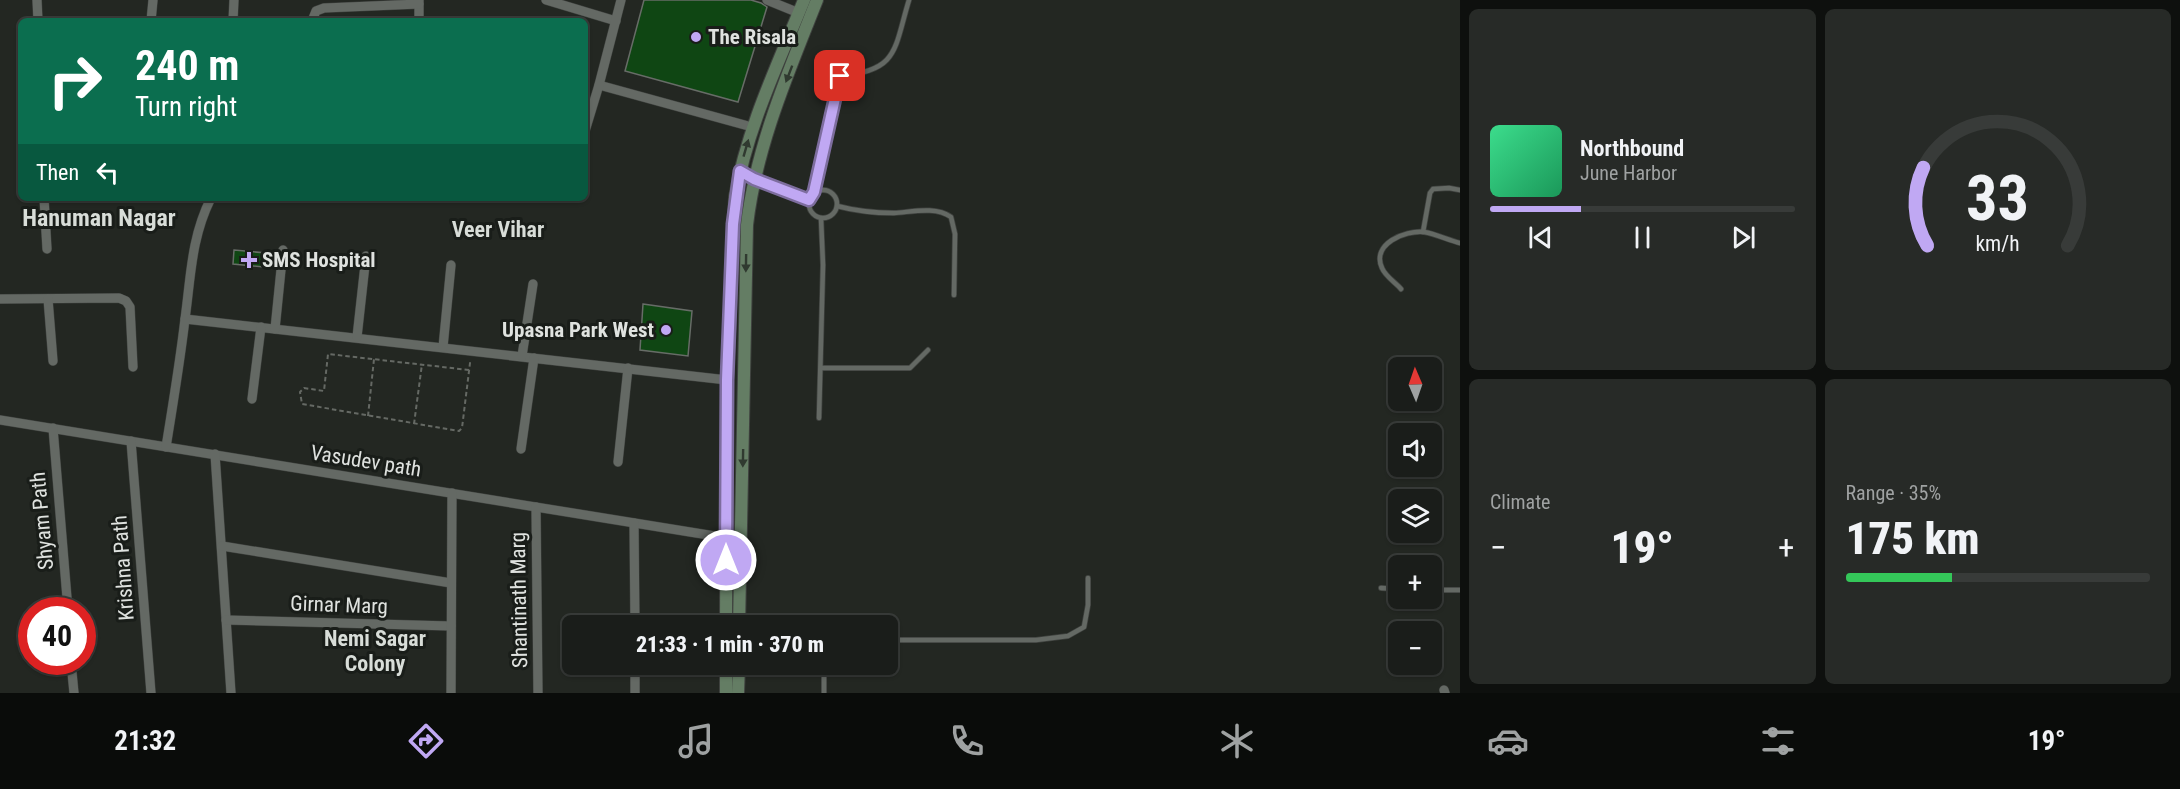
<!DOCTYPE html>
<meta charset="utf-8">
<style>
body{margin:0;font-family:"Roboto Condensed",sans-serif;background:#272a27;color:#f1f3f6;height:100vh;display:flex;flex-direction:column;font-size:22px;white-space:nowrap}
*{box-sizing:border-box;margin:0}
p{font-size:20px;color:#9fa2a2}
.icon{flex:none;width:33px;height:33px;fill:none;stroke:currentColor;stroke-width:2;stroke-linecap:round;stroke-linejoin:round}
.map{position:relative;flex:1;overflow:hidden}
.drawer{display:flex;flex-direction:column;gap:9px;padding:9px;background:#0e100e;width:720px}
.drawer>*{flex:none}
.banner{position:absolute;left:18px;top:18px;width:570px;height:183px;border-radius:9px;box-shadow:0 2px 4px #0004,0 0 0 2px #383b39;background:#0b6e4f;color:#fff;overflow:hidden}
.needle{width:39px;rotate:358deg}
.fabs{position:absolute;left:1388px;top:357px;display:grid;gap:12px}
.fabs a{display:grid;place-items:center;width:54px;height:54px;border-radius:9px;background:#1a1d1a;box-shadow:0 2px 4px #0004,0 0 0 2px #383b39;font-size:30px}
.speed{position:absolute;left:18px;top:597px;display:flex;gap:12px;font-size:30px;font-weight:700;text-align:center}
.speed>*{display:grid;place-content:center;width:78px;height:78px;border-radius:50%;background:#1a1d1a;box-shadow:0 2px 4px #0004,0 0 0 2px #383b39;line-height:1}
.speed .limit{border:9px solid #d22;background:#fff;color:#111}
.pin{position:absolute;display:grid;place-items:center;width:51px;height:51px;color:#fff;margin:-26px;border-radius:12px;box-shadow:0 3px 9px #0006}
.me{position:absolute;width:66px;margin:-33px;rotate:0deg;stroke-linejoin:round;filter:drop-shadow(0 0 4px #0008)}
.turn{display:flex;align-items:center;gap:21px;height:126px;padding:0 18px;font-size:27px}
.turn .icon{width:78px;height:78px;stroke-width:2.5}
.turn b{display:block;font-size:42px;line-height:51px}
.then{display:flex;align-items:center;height:57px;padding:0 18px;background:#0003;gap:12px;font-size:22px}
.big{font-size:45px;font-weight:800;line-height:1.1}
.drawer .widget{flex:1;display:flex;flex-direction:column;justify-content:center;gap:9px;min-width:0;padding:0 21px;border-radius:9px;background:#272a27}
.drawer .dial{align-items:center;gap:0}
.dial svg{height:156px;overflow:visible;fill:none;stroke:#383b39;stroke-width:7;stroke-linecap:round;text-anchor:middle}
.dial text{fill:#f1f3f6;stroke:none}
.song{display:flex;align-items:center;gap:18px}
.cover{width:72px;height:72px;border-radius:9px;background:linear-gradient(135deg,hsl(150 70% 55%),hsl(150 70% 35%))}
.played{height:6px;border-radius:3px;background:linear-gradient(90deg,#c0a8f3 30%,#383b39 30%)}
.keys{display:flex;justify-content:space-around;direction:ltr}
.heat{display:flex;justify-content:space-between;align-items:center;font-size:33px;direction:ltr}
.charge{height:9px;border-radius:4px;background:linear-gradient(90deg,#34c759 35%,#383b39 0)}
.drawer .tiles{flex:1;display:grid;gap:9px;grid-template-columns:repeat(2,1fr)}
.trip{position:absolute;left:562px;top:615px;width:336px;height:60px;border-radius:9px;background:#1a1d1a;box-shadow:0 2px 4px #0004,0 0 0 2px #383b39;font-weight:800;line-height:60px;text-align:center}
.menu{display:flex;height:96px;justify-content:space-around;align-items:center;background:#0a0c0a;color:#9fa2a2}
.menu .icon{width:42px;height:42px}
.menu .on{color:#c0a8f3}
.menu b{font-size:27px;color:#f1f3f6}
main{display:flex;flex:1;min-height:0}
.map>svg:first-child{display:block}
.building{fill:#0f4613;stroke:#676c67;stroke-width:1.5}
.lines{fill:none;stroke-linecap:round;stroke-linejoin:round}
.lane-casing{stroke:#3f423f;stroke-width:6}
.street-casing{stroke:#3f423f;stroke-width:10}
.secondary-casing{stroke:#3f423f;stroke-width:14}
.path{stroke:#656964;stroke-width:2;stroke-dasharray:4.5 3;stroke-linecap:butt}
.lane{stroke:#646964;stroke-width:4.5}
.street{stroke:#646964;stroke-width:9}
.secondary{stroke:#647d64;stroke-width:12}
.oneway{fill:#303a30}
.route-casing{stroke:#7d6d9e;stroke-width:15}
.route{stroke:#c0a8f3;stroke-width:10}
.poi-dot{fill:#c0a8f3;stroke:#191d19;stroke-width:2}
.labels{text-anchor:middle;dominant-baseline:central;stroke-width:6;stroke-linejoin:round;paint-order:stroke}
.poi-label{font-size:21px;font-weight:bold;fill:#dfe2df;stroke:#191d19;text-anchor:start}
.street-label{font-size:21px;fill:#dfe2df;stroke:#191d19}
.neighbourhood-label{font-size:22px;font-weight:bold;fill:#d8ddd8;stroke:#191d19}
.quarter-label{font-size:24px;font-weight:bold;fill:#d8ddd8;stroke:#191d19}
</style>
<main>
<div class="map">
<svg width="1460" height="693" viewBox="0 0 1460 693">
<rect width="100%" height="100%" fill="#232722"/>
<g class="building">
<path d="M644,0h107l10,3 6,4 -29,95 -113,-31z"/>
<path d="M234,250l32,3 -2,14 -31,-3z"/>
<path d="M643,304l49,7 -4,45 -48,-6z"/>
</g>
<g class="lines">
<g class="lane-casing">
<g id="lane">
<path d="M742,173l67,27"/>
<circle cx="823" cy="204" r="14"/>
<path d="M814,192l26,-116c59,-5 54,-27 69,-76"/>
<path d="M837,206c19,5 37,7 57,7 18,-1 41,-7 57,4l4,17 -1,61"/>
<path d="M1423,232l7,-39 3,-4 16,-1 11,2"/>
<path d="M1401,289c-5,-6 -16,-13 -19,-21 -11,-24 23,-38 42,-36 12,2 24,8 36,11"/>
<path d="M821,368h89l18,-18"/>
<path d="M819,418l4,-153 -2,-47"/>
<path d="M1381,588l17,1"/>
<path d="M1431,590h29"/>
<path d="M888,640h148l32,-4 16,-9 4,-22v-27"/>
<path d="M824,693v-29"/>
</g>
</g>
<g class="street-casing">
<g id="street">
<path d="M37,0l1,21"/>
<path d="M419,0v21"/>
<path d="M546,0l70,21"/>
<path d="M767,0l32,13"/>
<path d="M151,21l2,-21"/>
<path d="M233,21l1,-21"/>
<path d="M312,21l4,-10 8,-3 95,-4"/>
<path d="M599,85l153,42"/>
<path d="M585,131l14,-46 22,-85"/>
<path d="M44,198l3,51"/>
<path d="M0,299l119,-1 7,3 4,6 3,60"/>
<path d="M48,299l5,62"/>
<path d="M185,319l542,61"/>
<path d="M275,329l8,-79"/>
<path d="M357,337l9,-81"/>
<path d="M443,347l8,-82"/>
<path d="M522,356l11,-72"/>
<path d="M252,399l9,-72"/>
<path d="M0,420l727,118"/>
<path d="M53,428l15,182"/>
<path d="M131,441l20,252"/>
<path d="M166,447c7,-43 14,-85 19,-128 6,-43 6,-81 26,-121"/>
<path d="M521,449l13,-91"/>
<path d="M215,454l16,239"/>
<path d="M618,462l10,-94"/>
<path d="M536,507l2,186"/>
<path d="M634,523l1,103"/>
<path d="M222,546l229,37"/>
<path d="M226,620l225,6"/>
<path d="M71,662l3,31"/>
<path d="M1444,690l1,3"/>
<path d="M451,693l1,-200"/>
<path d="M635,693v-29"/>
</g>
</g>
<g class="secondary-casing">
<g id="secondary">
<path d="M726,626l1,-246 8,-183c12,-69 43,-133 69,-197"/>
<path d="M739,626l8,-401c9,-78 41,-152 70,-225"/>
<path d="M726,693v-29"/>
<path d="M738,693l1,-29"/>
</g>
</g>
<g class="path">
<path d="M469,370l-141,-16 -4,37 -20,-3 -4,4 2,12 157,27 3,-3 8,-65v-1"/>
<path d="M368,416l6,-57"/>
<path d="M414,424l8,-60"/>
</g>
<use href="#lane" class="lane"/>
<use href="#street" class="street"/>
<use href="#secondary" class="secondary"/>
</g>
<defs><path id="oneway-solid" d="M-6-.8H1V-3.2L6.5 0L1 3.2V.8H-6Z" transform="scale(1.5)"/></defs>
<g class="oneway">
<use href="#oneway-solid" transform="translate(789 74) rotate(111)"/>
<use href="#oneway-solid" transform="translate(746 148) rotate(-74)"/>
<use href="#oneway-solid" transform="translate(746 263) rotate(91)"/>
<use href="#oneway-solid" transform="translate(743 458) rotate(91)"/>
</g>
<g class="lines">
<g class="route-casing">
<path id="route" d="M726,560l1,-180 6,-156 7,-53 14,8 55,21 5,-8 26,-116"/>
</g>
<use href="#route" class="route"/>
</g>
<g class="poi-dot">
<circle cx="696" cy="37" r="6"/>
<path d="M246 251h6v6h6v6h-6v6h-6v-6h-6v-6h6z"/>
<circle cx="666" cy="330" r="6"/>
</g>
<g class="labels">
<g class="poi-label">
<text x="708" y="37">The Risala</text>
<text x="262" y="260">SMS Hospital</text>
<text x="654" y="330" text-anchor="end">Upasna Park West</text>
</g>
<g class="street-label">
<text transform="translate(366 461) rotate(9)">Vasudev path</text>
<text transform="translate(42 521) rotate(-95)">Shyam Path</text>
<text transform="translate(123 568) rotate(-94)">Krishna Path</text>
<text transform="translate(519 600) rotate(-91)">Shantinath Marg</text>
<text transform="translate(339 605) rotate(2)">Girnar Marg</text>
</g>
<g class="neighbourhood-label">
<text x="498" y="229">Veer Vihar</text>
<text x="375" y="638">Nemi Sagar<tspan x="375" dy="25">Colony</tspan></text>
</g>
<g class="quarter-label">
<text x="99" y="218">Hanuman Nagar</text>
</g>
</g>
</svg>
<div class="fabs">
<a><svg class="needle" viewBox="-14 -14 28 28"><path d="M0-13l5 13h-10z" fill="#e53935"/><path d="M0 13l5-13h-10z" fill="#9fa2a2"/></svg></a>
<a><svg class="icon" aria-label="sound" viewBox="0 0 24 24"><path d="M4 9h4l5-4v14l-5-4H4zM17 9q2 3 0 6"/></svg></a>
<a><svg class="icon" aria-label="layers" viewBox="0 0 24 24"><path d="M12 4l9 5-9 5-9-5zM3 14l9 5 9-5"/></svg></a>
<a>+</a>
<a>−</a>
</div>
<div class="speed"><div class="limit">40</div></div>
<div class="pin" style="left:840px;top:76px;background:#d93025"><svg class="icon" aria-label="arrive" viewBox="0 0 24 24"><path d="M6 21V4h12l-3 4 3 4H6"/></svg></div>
<svg class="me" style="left:726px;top:560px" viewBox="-20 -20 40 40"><circle r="17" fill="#c0a8f3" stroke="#fff" stroke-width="3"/><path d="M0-11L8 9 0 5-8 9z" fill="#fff"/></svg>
<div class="trip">21:33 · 1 min · 370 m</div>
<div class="banner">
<div class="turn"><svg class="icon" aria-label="right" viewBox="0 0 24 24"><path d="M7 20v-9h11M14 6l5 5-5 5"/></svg><div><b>240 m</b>Turn right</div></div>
<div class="then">Then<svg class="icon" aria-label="left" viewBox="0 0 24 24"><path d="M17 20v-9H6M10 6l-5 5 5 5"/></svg></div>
</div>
</div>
<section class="drawer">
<div class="tiles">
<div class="widget">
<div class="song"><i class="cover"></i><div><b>Northbound</b><p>June Harbor</p></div></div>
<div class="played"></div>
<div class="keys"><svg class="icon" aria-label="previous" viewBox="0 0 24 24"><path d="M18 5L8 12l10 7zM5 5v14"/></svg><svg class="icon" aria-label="pause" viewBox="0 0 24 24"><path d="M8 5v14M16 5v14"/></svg><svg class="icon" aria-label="next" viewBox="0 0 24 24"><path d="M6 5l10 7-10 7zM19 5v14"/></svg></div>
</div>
<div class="widget dial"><svg viewBox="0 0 100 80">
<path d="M14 69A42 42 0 1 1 86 69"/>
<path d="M14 69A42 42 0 0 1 12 29" stroke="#c0a8f3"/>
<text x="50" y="56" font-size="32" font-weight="700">33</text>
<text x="50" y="72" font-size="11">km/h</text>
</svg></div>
<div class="widget"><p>Climate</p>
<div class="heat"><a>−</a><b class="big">19°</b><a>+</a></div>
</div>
<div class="widget"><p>Range · 35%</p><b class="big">175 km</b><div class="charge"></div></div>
</div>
</section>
</main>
<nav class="menu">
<b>21:32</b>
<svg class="icon on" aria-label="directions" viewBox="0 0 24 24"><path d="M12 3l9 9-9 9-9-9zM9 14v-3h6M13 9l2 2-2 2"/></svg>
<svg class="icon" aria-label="music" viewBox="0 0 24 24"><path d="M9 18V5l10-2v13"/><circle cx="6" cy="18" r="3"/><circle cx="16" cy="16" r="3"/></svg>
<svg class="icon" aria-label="phone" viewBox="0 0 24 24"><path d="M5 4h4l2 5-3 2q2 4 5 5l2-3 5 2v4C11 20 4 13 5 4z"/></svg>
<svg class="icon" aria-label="climate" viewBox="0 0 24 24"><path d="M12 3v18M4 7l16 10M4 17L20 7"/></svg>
<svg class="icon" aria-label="car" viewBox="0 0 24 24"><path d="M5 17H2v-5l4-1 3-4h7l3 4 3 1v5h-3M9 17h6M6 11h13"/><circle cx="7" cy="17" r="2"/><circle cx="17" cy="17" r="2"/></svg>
<svg class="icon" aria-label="filters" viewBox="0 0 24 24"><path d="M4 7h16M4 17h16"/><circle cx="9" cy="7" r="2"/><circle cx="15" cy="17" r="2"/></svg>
<b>19°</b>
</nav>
